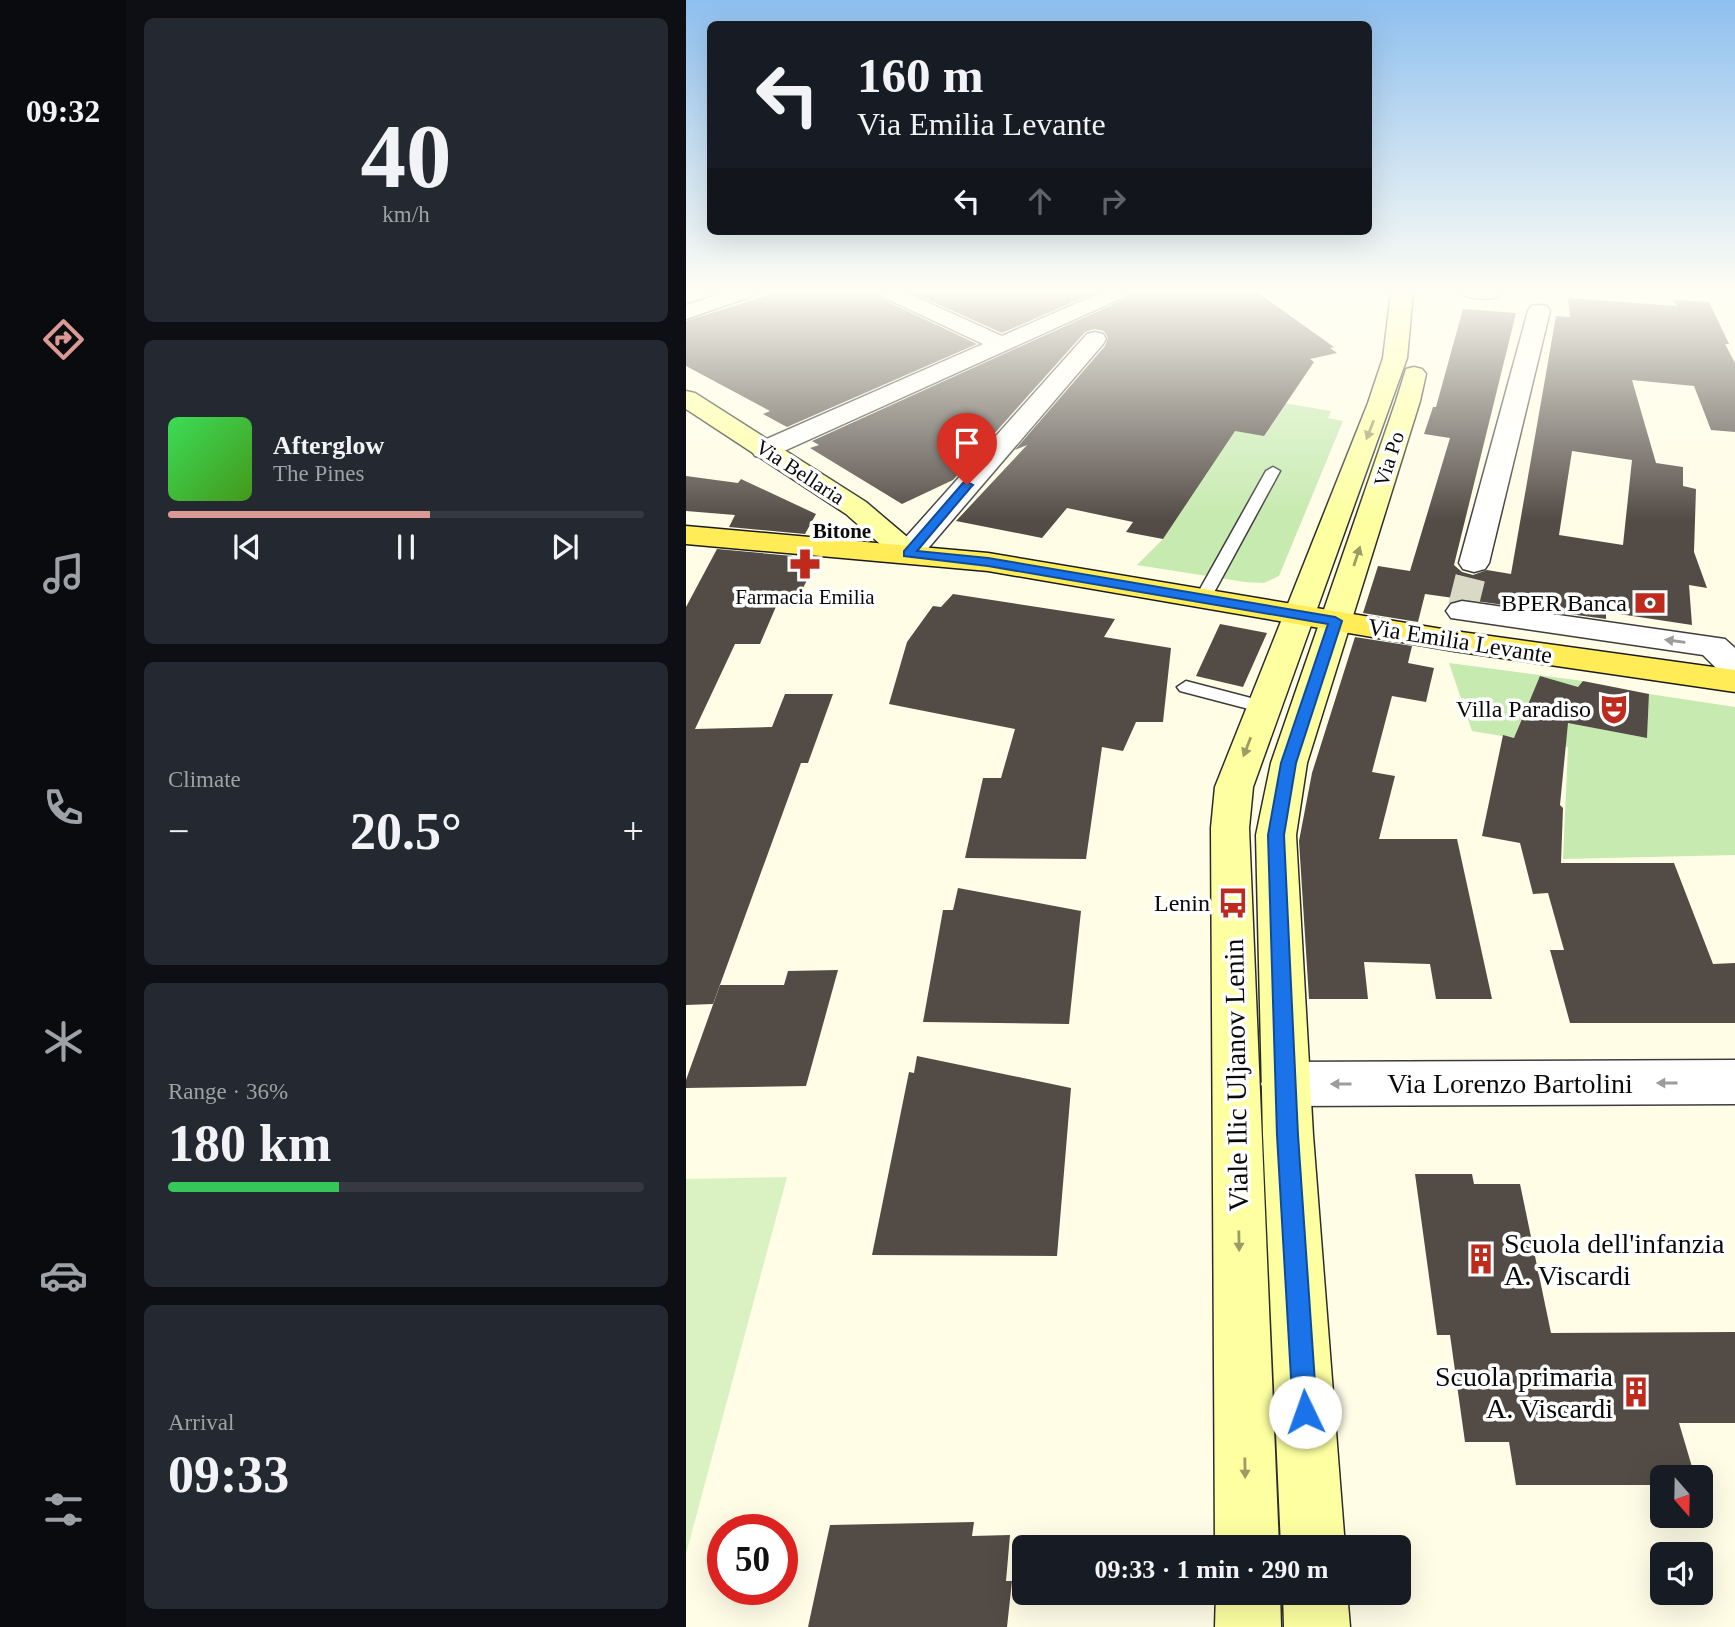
<!DOCTYPE html>
<meta charset="utf-8">
<style>
body{margin:0;font-family:"Times New Roman",serif;background:#242831;color:#f1f3f6;height:100vh;display:flex;flex-direction:column;font-size:26px;white-space:nowrap}
*{box-sizing:border-box;margin:0}
p{font-size:23px;color:#9ea1a6}
.icon{flex:none;width:38px;height:38px;fill:none;stroke:currentColor;stroke-width:2;stroke-linecap:round;stroke-linejoin:round}
.map{position:relative;flex:1;overflow:hidden}
.sheet{display:flex;flex-direction:column;gap:18px;padding:18px;background:#0d0f14;width:560px}
.sheet>*{flex:none}
.banner{position:absolute;left:21px;top:21px;width:665px;height:214px;border-radius:10px;box-shadow:0 7px 28px #0002;background:#171b24;color:#f1f3f6;overflow:hidden}
.needle{width:46px;rotate:160deg}
.controls{position:absolute;left:964px;top:1465px;display:grid;gap:14px}
.controls a{display:grid;place-items:center;width:63px;height:63px;border-radius:10px;background:#171b24;box-shadow:0 7px 28px #0002;font-size:35px}
.speed{position:absolute;left:21px;top:1514px;display:flex;gap:14px;font-size:35px;font-weight:700;text-align:center}
.speed>*{display:grid;place-content:center;width:91px;height:91px;border-radius:50%;background:#171b24;box-shadow:0 7px 28px #0002;line-height:1}
.speed .limit{border:10px solid #d22;background:#fff;color:#111}
.pin{position:absolute;display:grid;place-items:center;width:60px;height:60px;color:#fff;margin:-72px -30px;border-radius:50% 50% 50% 0;rotate:-45deg;box-shadow:0 0 7px #0007}
.pin .icon{rotate:45deg}
.me{position:absolute;width:77px;margin:-38px;rotate:357deg;stroke-linejoin:round;filter:drop-shadow(0 0 5px #0008)}
.turn{display:flex;align-items:center;gap:24px;height:147px;padding:0 35px;font-size:32px}
.turn .icon{width:91px;height:91px;stroke-width:2.5}
.turn b{display:block;font-size:49px;line-height:60px}
.lanes{display:flex;align-items:center;height:66px;padding:0 35px;background:#0003;justify-content:center;gap:35px;direction:ltr}
.lanes .off{opacity:.35}
.big{font-size:52px;font-weight:800;line-height:1.1}
.sheet .tile{flex:1;display:flex;flex-direction:column;justify-content:center;gap:10px;min-width:0;padding:0 24px;border-radius:10px;background:#242831}
.sheet .dial{align-items:center;gap:0}
.dial b{font-size:91px;line-height:1}
.song{display:flex;align-items:center;gap:21px}
.cover{width:84px;height:84px;border-radius:10px;background:linear-gradient(135deg,hsl(130 70% 55%),hsl(100 70% 35%))}
.played{height:7px;border-radius:4px;background:linear-gradient(90deg,#da9994 55%,#363941 55%)}
.keys{display:flex;justify-content:space-around;direction:ltr}
.heat{display:flex;justify-content:space-between;align-items:center;font-size:38px;direction:ltr}
.charge{height:10px;border-radius:5px;background:linear-gradient(90deg,#34c759 36%,#363941 0)}
.trip{position:absolute;left:326px;top:1535px;width:399px;height:70px;border-radius:10px;background:#171b24;box-shadow:0 7px 28px #0002;font-weight:800;line-height:70px;text-align:center}
main{display:flex;flex:1;min-height:0}
.tab-bar{display:flex;flex-direction:column;width:126px;justify-content:space-around;align-items:center;background:#090b0e;color:#9ea1a6}
.tab-bar .icon{width:49px;height:49px}
.tab-bar .current{color:#da9994}
.tab-bar b{font-size:32px;color:#f1f3f6}
.map>svg:first-child{display:block}
.green{fill:#c6eaaf}
.pitch{fill:#daf1c1}
.building{fill:#534c46;fill-rule:evenodd}
.lines{fill:none;stroke-linecap:round;stroke-linejoin:round}
.street-tunnel{stroke:#dad9c5;stroke-width:30;stroke-dasharray:30 15;stroke-linecap:butt}
.lane-casing{stroke:#3d3d3d;stroke-width:3}
.street-casing{stroke:#3d3d3d;stroke-width:3}
.secondary-casing{stroke:#2c2c2c;stroke-width:3}
.primary-casing{stroke:#1b1b1b;stroke-width:3}
.lane{fill:#fff;fill-rule:evenodd}
.street{fill:#fff;fill-rule:evenodd}
.secondary{fill:#fdffa1;fill-rule:evenodd}
.primary{fill:#ffec56;fill-rule:evenodd}
.oneway{fill:#9c9d65}
.oneway2{fill:#9d9d9d}
.route{fill:#1a73e8;stroke:#114b97;stroke-width:2}
.labels{text-anchor:middle;dominant-baseline:central;stroke-width:7;stroke-linejoin:round;paint-order:stroke}
.far-street-label{font-size:21px;fill:#0a0a0a;stroke:#fff}
.far-neighbourhood-label{font-size:21px;font-weight:bold;fill:#0a0a0a;stroke:#fff}
.far-poi-label{font-size:21px;fill:#0a0a0a;stroke:#fff}
.poi-label{font-size:24px;fill:#0a0a0a;stroke:#fff;text-anchor:end}
.street-label{font-size:24px;fill:#0a0a0a;stroke:#fff}
.near-street-label{font-size:28px;fill:#0a0a0a;stroke:#fff}
.near-poi-label{font-size:28px;fill:#0a0a0a;stroke:#fff;text-anchor:start}
</style>
<main>
<nav class="tab-bar">
<b>09:32</b>
<svg class="icon current" aria-label="directions" viewBox="0 0 24 24"><path d="M12 3l9 9-9 9-9-9zM9 14v-3h6M13 9l2 2-2 2"/></svg>
<svg class="icon" aria-label="music" viewBox="0 0 24 24"><path d="M9 18V5l10-2v13"/><circle cx="6" cy="18" r="3"/><circle cx="16" cy="16" r="3"/></svg>
<svg class="icon" aria-label="phone" viewBox="0 0 24 24"><path d="M5 4h4l2 5-3 2q2 4 5 5l2-3 5 2v4C11 20 4 13 5 4z"/></svg>
<svg class="icon" aria-label="climate" viewBox="0 0 24 24"><path d="M12 3v18M4 7l16 10M4 17L20 7"/></svg>
<svg class="icon" aria-label="car" viewBox="0 0 24 24"><path d="M5 17H2v-5l4-1 3-4h7l3 4 3 1v5h-3M9 17h6M6 11h13"/><circle cx="7" cy="17" r="2"/><circle cx="17" cy="17" r="2"/></svg>
<svg class="icon" aria-label="filters" viewBox="0 0 24 24"><path d="M4 7h16M4 17h16"/><circle cx="9" cy="7" r="2"/><circle cx="15" cy="17" r="2"/></svg>
</nav>
<section class="sheet">
<div class="tile dial"><b>40</b><p>km/h</p></div>
<div class="tile">
<div class="song"><i class="cover"></i><div><b>Afterglow</b><p>The Pines</p></div></div>
<div class="played"></div>
<div class="keys"><svg class="icon" aria-label="previous" viewBox="0 0 24 24"><path d="M18 5L8 12l10 7zM5 5v14"/></svg><svg class="icon" aria-label="pause" viewBox="0 0 24 24"><path d="M8 5v14M16 5v14"/></svg><svg class="icon" aria-label="next" viewBox="0 0 24 24"><path d="M6 5l10 7-10 7zM19 5v14"/></svg></div>
</div>
<div class="tile"><p>Climate</p>
<div class="heat"><a>−</a><b class="big">20.5°</b><a>+</a></div>
</div>
<div class="tile"><p>Range · 36%</p><b class="big">180 km</b><div class="charge"></div></div>
<div class="tile"><p>Arrival</p><b class="big">09:33</b></div>
</section>
<div class="map">
<svg width="1049" height="1627" viewBox="0 0 1049 1627">
<rect width="100%" height="100%" fill="#fffde6"/>
<g class="green">
<path d="M562,397l83,14 -3,7 15,3 -64,155 -15,7 -19,-1 -108,-17 26,-26z"/>
<path d="M763,663l134,18 -4,44 68,13 2,-44 86,13v148l-172,4 5,-112 -96,-16z"/>
</g>
<path class="pitch" d="M101,1177l-101,377v-375z"/>
<g class="building">
<path d="M89,293h101l6,6 95,45 -190,83 -24,-13 7,-3 -84,-45v-45z"/>
<path d="M227,293h181l-92,40z"/>
<path d="M445,293h127l76,54 -4,1 7,5 -27,6 4,3 -50,74 -29,-5 -72,108 -37,-7 7,-10 -66,-14 -25,30 -86,-17 71,-76 -12,5 90,-104 3,-8 -4,-7 -10,-2 -9,3 -132,148 -51,24 -92,-56 9,-3 -7,-4 313,-142z"/>
<path d="M882,298l109,8 -3,-6 35,2 20,42h-4l10,19v69l-24,-2 -17,-44 -62,-6 24,83 27,4v19l13,3 -2,63 13,36 -18,-3 3,40 -86,-13v7l-181,-25 -7,28 -55,-9 15,-47 32,5 40,-133 -26,-4 9,-27h3l27,-98 53,4 -62,252 8,7 11,3 14,-5 24,4 45,-258 14,1zM886,451l60,9 -9,85 -64,-10z"/>
<path d="M0,476l52,7 3,-4 75,35 -11,20 -76,-7 6,-12 -49,-4z"/>
<path d="M31,549l76,7 -5,8 26,2 -18,36h-18l-18,42h-25l-40,85 77,-2 13,-33h48l-25,69h-7l-88,241 -27,1v-398z"/>
<path d="M267,594l162,25 -11,18 67,11 -8,74h-27l-13,29 -21,-4 -16,112 -121,-1 18,-80h18l14,-49 -126,-25 18,-62 26,-36 8,1z"/>
<path d="M534,624l47,9 -24,54 -47,-11z"/>
<path d="M669,637l57,9 -4,17 26,5 -8,34 -34,-6 -20,76 23,4 -16,63h78l35,160h-56l-6,-35 -66,-2 4,37h-59l-10,-158 13,-68z"/>
<path d="M854,676l38,11 5,-6 66,13 -2,44 -79,-15 -8,82 3,3 -2,55h113l39,101 22,-1v60h-165l-20,-73h14l-16,-57 -15,1 -13,-51 -38,-7 21,-101 11,3z"/>
<path d="M272,888l123,23 -12,113 -146,-2 20,-112h10z"/>
<path d="M152,970l-32,116 -120,2v-8l34,-95h64l4,-14z"/>
<path d="M231,1056l154,32 -14,168 -185,-1 37,-183 5,1z"/>
<path d="M729,1174h57l2,10h46l31,149 184,-1v91h-56l16,54h-33v8h-146l-7,-43h-44l-15,-107h-13z"/>
<path d="M288,1522l-2,14 38,-1 -4,46h6l-5,46h-199l22,-102z"/>
</g>
<g class="lines">
<path class="street-tunnel" d="M777,607l11,-44"/>
<g class="lane-casing">
<g id="lane">
<path d="M774,293h40l1,2c-9,6 -33,4 -41,-2z"/>
<path d="M587,467l7,4 -69,127 -8,5 -6,-2 -2,-3 71,-127z"/>
<path d="M500,681l84,22 3,4 -9,6 -84,-22 -3,-4z"/>
</g>
</g>
<g class="street-casing">
<g id="street">
<path d="M36,293h32l-4,4 -64,22v-14z"/>
<path d="M193,293h28l95,43 98,-43h28l-4,4 -351,159 -9,2 -9,-2 -4,-6 4,-6 228,-100 -100,-47z"/>
<path d="M853,305l8,1 3,5 -61,252 -4,6 -11,3 -11,-3 -4,-6 69,-252 3,-5z"/>
<path d="M409,332l8,2 3,5 -3,5 -184,215 -11,3 -11,-3 -4,-6 4,-6 190,-213z"/>
<path d="M776,601l263,38 10,9v30l-12,-3 -20,-20 -252,-37 -5,-7 5,-7z"/>
<path d="M1049,1060v44l-450,2 -17,-7 -7,-15 7,-15 17,-7z"/>
</g>
</g>
<g class="secondary-casing">
<g id="secondary">
<path d="M705,293h22l-6,65 -154,429 -4,41 30,719h-64l-4,-719 4,-41 153,-384 15,-45z"/>
<path d="M728,367l8,2 4,5 -6,27 -113,362 -11,72 17,300 32,412h-64l-18,-412 -7,-300 15,-72 125,-362 10,-32z"/>
<path d="M0,391l9,2 171,109 53,45 4,6 -4,6 -11,3 -11,-3 -51,-45 -160,-105z"/>
<path d="M530,1592h64l1,35h-66z"/>
<path d="M597,1592h64l3,35h-66z"/>
</g>
</g>
<g class="primary-casing">
<path id="primary" d="M0,526l302,27 466,78 281,39v22l-281,-41 -466,-80 -302,-27z"/>
</g>
<use href="#lane" class="lane"/>
<use href="#street" class="street"/>
<use href="#secondary" class="secondary"/>
<use href="#primary" class="primary"/>
</g>
<defs><path id="oneway-solid" d="M-6-.8H1V-3.2L6.5 0L1 3.2V.8H-6Z" transform="scale(1.75)"/></defs>
<g class="oneway">
<use href="#oneway-solid" transform="translate(684 430) rotate(111)"/>
<use href="#oneway-solid" transform="translate(671 556) rotate(-72)"/>
<use href="#oneway-solid" transform="translate(561 747) rotate(111)"/>
<use href="#oneway-solid" transform="translate(553 1241) rotate(89)"/>
<use href="#oneway-solid" transform="translate(559 1468) rotate(89)"/>
</g>
<g class="oneway2">
<use href="#oneway-solid" transform="translate(989 641) rotate(-172)"/>
<use href="#oneway-solid" transform="translate(981 1083) rotate(180)"/>
<use href="#oneway-solid" transform="translate(655 1084) rotate(180)"/>
</g>
<linearGradient id="sky" x2="0" y2="1"><stop stop-color="#8ebfef"/><stop offset="0.56" stop-color="#fffef4"/><stop offset="1" stop-color="#fffef4" stop-opacity="0"/></linearGradient>
<rect width="1049" height="521" fill="url(#sky)"/>
<path class="route" d="M281,482l6,3 -2,2 -54,64 71,7 347,59 7,4 -46,142 -12,72 14,300 19,277 -4,9 -8,4 -9,-4 -3,-9 -16,-277 -9,-300 13,-72 47,-139 -340,-58 -84,-10v-5l59,-68z"/>
<defs>
<g id="pharmacy-bare" transform="scale(2.415)"><path d="M-2-6h4v4h4v4h-4v4h-4v-4h-4v-4h4Z" fill="#be2b1d" stroke="#fff" stroke-width="2.5" paint-order="stroke"/></g>
<g id="bank-bare" transform="scale(2.415)"><path d="M-6-4H6V4H-6ZM0-2.3a2.3 2.3 0 1 0 0 4.6a2.3 2.3 0 1 0 0-4.6Z" fill="#be2b1d" stroke="#fff" stroke-width="2.5" paint-order="stroke"/></g>
<g id="theatre-bare" transform="scale(2.415)"><path d="M-5-5.5Q0-4 5-5.5V0Q5 5 0 6Q-5 5-5 0ZM-3.3-2.5H-1v1.5H-3.3ZM1-2.5H3.3v1.5H1ZM-2.8 1Q0 5.5 2.8 1Z" fill="#be2b1d" stroke="#fff" stroke-width="2.5" paint-order="stroke"/></g>
<g id="bus-bare" transform="scale(2.415)"><path d="M-5-6H5V4H4V6H2V4H-2V6H-4V4H-5ZM-3.5-4V0h7V-4ZM-3.5 1.2v1.5H-2V1.2ZM2 1.2v1.5H3.5V1.2Z" fill="#be2b1d" stroke="#fff" stroke-width="2.5" paint-order="stroke"/></g>
<g id="building-bare" transform="scale(2.415)"><path d="M-4-6H4V6H1V3H-1V6H-4ZM-2.5-4.3h1.7v1.8h-1.7ZM.8-4.3h1.7v1.8H.8ZM-2.5-1h1.7V.8h-1.7ZM.8-1h1.7V.8H.8Z" fill="#be2b1d" stroke="#fff" stroke-width="2.5" paint-order="stroke"/></g>
</defs>
<g fill-rule="evenodd">
<use href="#pharmacy-bare" x="119" y="564"/>
<use href="#bank-bare" x="964" y="603"/>
<use href="#theatre-bare" x="928" y="709"/>
<use href="#bus-bare" x="547" y="903"/>
<use href="#building-bare" x="795" y="1259"/>
<use href="#building-bare" x="950" y="1392"/>
</g>
<g class="labels">
<g class="far-street-label">
<text transform="translate(703 459) rotate(-72)">Via Po</text>
<text transform="translate(114 472) rotate(33)">Via Bellaria</text>
</g>
<g class="far-neighbourhood-label">
<text x="156" y="531">Bitone</text>
</g>
<g class="far-poi-label">
<text x="119" y="597">Farmacia Emilia</text>
</g>
<g class="poi-label">
<text x="941" y="603">BPER Banca</text>
<text x="905" y="709">Villa Paradiso</text>
<text x="524" y="903">Lenin</text>
</g>
<g class="street-label">
<text transform="translate(774 641) rotate(9)">Via Emilia Levante</text>
</g>
<g class="near-street-label">
<text transform="translate(550 1075) rotate(-91)">Viale Ilic Uljanov Lenin</text>
<text x="824" y="1083">Via Lorenzo Bartolini</text>
</g>
<g class="near-poi-label">
<text x="818" y="1243">Scuola dell'infanzia<tspan x="818" dy="32">A. Viscardi</tspan></text>
<text x="927" y="1376" text-anchor="end">Scuola primaria<tspan x="927" dy="32">A. Viscardi</tspan></text>
</g>
</g>
</svg>
<div class="controls">
<a><svg class="needle" viewBox="-14 -14 28 28"><path d="M0-13l5 13h-10z" fill="#e53935"/><path d="M0 13l5-13h-10z" fill="#9ea1a6"/></svg></a>
<a><svg class="icon" aria-label="sound" viewBox="0 0 24 24"><path d="M4 9h4l5-4v14l-5-4H4zM17 9q2 3 0 6"/></svg></a>
</div>
<div class="speed"><div class="limit">50</div></div>
<div class="pin" style="left:281px;top:485px;background:#d93025"><svg class="icon" aria-label="arrive" viewBox="0 0 24 24"><path d="M6 21V4h12l-3 4 3 4H6"/></svg></div>
<svg class="me" style="left:619px;top:1412px" viewBox="-20 -20 40 40"><circle r="19" fill="#fff"/><path d="M0-13L10 11 0 6-10 11z" fill="#1a73e8"/></svg>
<div class="trip">09:33 · 1 min · 290 m</div>
<div class="banner">
<div class="turn"><svg class="icon" aria-label="left" viewBox="0 0 24 24"><path d="M17 20v-9H6M10 6l-5 5 5 5"/></svg><div><b>160 m</b>Via Emilia Levante</div></div>
<div class="lanes"><svg class="icon" aria-label="left" viewBox="0 0 24 24"><path d="M17 20v-9H6M10 6l-5 5 5 5"/></svg><svg class="icon off" aria-label="ahead" viewBox="0 0 24 24"><path d="M12 20V5M6 11l6-6 6 6"/></svg><svg class="icon off" aria-label="right" viewBox="0 0 24 24"><path d="M7 20v-9h11M14 6l5 5-5 5"/></svg></div>
</div>
</div>
</main>
